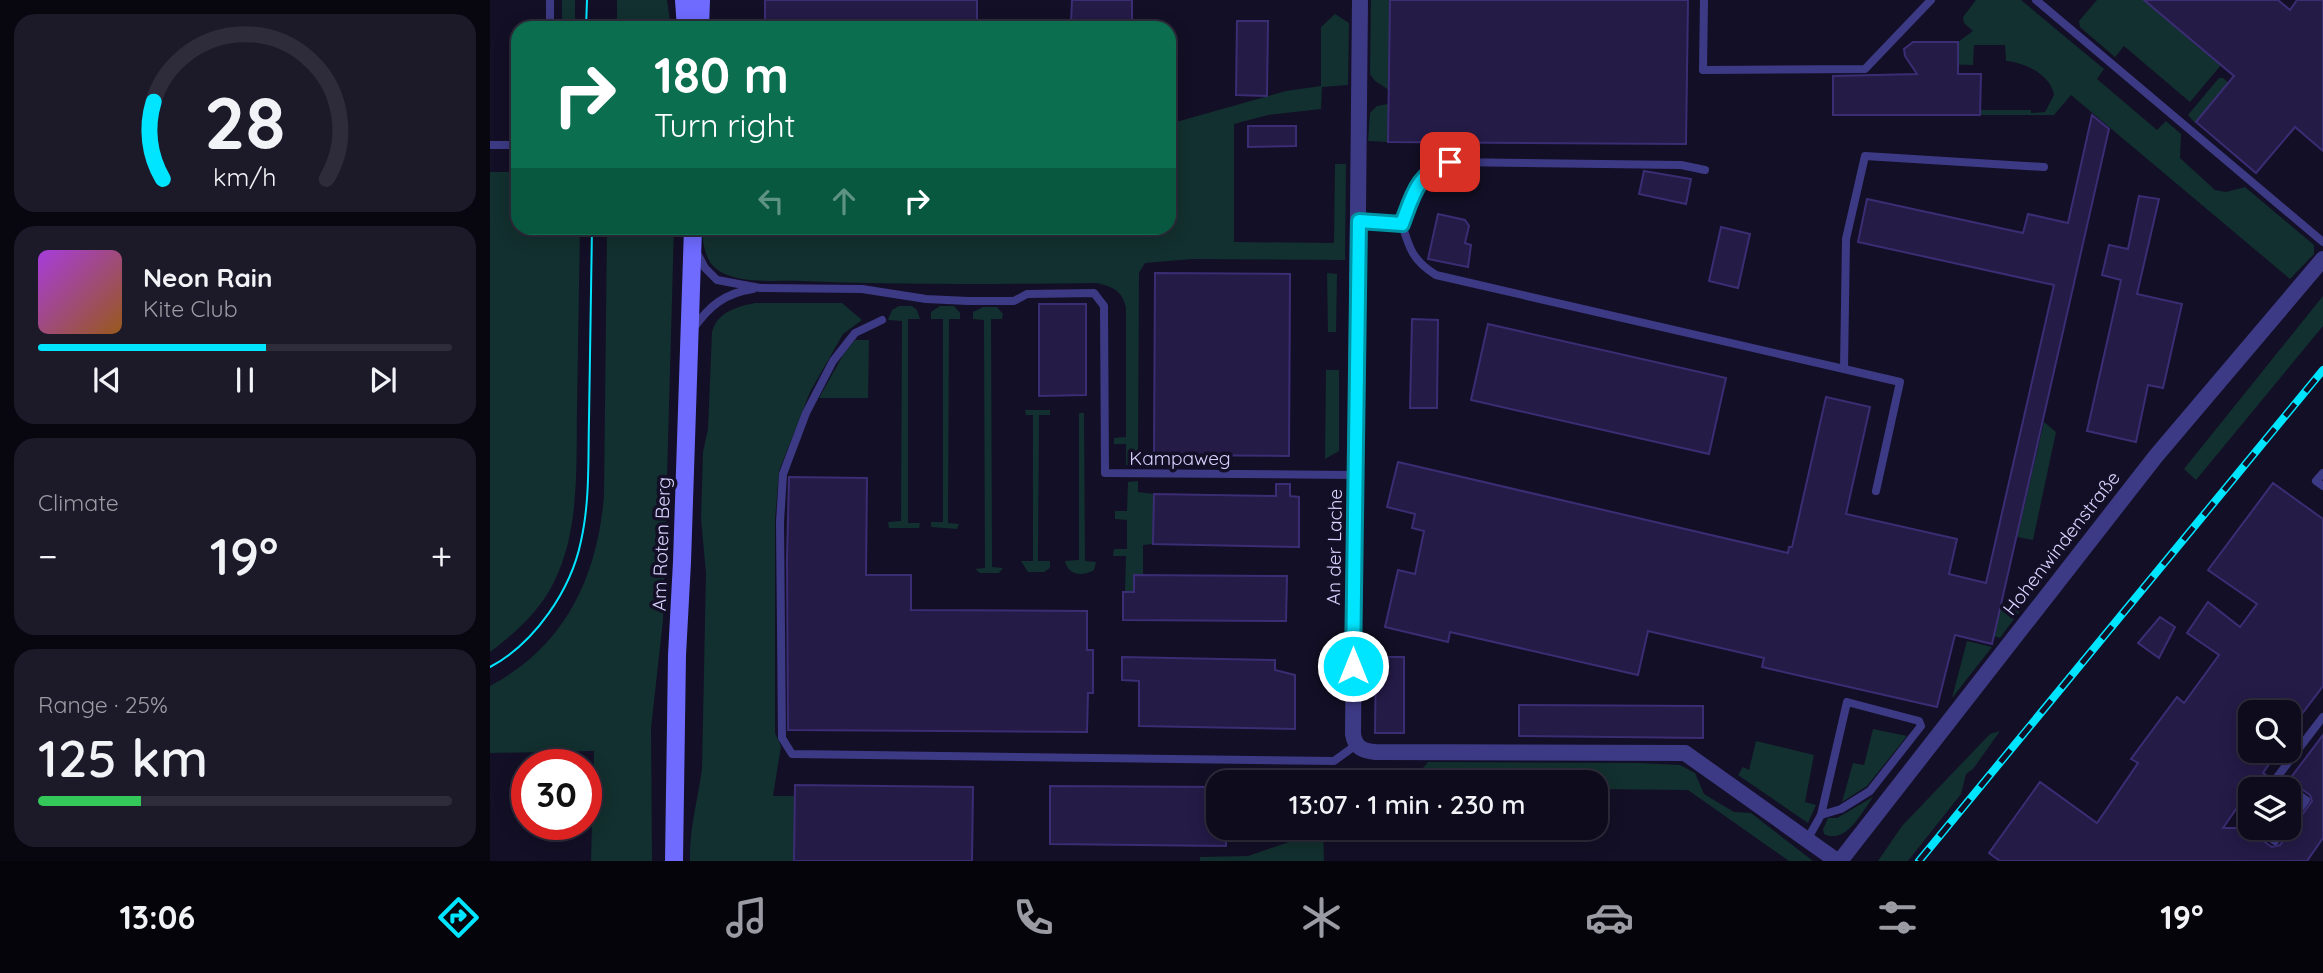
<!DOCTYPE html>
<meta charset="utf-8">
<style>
body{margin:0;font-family:Quicksand,sans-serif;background:#1c1929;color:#f1f3f6;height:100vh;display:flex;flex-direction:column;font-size:26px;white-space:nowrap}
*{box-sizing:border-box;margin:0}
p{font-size:23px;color:#9b9ba3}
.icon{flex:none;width:38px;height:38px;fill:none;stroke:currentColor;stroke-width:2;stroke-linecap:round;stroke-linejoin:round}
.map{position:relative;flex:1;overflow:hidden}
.sheet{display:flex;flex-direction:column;gap:14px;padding:14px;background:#08060f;width:490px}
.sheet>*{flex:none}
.guide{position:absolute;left:21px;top:21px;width:665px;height:214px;border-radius:21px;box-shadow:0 4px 18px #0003,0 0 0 2px #2e2b3b;background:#0b6e4f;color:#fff;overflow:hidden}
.tools{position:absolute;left:1748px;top:700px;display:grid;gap:14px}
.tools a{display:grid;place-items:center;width:63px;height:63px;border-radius:14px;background:#0e0b1c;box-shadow:0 4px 18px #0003,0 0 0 2px #2e2b3b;font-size:35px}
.speed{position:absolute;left:21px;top:749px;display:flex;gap:14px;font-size:35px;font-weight:700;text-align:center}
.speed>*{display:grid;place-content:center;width:91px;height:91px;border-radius:50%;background:#0e0b1c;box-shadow:0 4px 18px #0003,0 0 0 2px #2e2b3b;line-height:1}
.speed .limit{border:10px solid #d22;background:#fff;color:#111}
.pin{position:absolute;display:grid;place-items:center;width:60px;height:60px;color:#fff;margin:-30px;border-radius:14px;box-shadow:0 4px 10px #0006}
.me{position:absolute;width:77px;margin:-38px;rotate:0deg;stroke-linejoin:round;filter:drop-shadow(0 0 5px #0008)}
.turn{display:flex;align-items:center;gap:24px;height:147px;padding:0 28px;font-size:32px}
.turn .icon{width:91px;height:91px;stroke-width:2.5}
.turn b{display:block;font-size:49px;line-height:60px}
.lanes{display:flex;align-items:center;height:66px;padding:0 28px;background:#0003;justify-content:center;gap:35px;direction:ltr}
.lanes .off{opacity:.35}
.big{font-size:52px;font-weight:600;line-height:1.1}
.sheet .card{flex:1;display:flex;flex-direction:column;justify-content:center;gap:10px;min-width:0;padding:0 24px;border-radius:21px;background:#1c1929}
.sheet .dial{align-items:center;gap:0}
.dial svg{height:182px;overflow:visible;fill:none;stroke:#2e2b3b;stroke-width:7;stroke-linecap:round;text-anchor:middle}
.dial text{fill:#f1f3f6;stroke:none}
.song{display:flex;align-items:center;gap:21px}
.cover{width:84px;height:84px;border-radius:10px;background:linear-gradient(135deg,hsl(280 70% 55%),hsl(30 70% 35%))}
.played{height:7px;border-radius:4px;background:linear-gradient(90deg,#00e5ff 55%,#2e2b3b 55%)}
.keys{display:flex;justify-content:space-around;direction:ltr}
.heat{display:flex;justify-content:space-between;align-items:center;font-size:38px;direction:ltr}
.charge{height:10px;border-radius:5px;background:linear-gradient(90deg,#34c759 25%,#2e2b3b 0)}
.trip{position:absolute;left:716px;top:770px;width:402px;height:70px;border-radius:21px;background:#0e0b1c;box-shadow:0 4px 18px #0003,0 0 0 2px #2e2b3b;font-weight:600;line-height:70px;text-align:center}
.menu{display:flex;height:112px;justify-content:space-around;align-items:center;background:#06040b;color:#9b9ba3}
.menu .icon{width:49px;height:49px}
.menu .active{color:#00e5ff}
.menu b{font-size:32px;color:#f1f3f6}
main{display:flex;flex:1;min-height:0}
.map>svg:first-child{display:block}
.green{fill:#12302f}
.building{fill:#241b47;stroke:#3b2d73;stroke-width:2}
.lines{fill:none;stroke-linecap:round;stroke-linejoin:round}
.lane{stroke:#3d3a85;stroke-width:8}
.street{stroke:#3d3a85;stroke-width:16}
.secondary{stroke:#6f6bff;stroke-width:18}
.tram{stroke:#00e5ff;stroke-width:2}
.rail-casing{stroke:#00e5ff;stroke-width:8}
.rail{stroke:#130f26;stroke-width:5;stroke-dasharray:16;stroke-linecap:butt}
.route-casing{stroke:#0095a6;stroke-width:18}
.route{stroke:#00e5ff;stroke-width:12}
.labels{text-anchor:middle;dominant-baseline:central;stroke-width:7;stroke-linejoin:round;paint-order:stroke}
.street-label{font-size:19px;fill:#d9d4ff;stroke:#130f26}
</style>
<main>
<section class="sheet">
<div class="card dial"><svg viewBox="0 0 100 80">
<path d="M14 69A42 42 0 1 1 86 69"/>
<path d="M14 69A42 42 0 0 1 10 35" stroke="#00e5ff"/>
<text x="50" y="56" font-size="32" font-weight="700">28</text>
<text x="50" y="72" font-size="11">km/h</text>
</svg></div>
<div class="card">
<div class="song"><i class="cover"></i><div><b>Neon Rain</b><p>Kite Club</p></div></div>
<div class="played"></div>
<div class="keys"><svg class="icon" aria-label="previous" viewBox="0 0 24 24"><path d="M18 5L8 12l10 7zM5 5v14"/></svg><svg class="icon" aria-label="pause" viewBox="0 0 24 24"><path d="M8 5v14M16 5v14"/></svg><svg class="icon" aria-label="next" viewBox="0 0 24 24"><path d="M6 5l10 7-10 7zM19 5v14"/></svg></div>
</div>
<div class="card"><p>Climate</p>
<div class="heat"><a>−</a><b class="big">19°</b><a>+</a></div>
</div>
<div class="card"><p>Range · 25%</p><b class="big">125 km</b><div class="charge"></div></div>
</section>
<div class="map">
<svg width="1833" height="861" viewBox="0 0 1833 861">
<rect width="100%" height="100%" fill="#130f26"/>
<g class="green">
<rect x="72" y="0" width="13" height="28"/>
<path d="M127,0h50l4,28h-54z"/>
<path d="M881,0h19l-1,90 -14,-9 -5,-7z"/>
<path d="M1486,0h45l83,69 -7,10 60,51 9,-9 15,13 -1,24 35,32 11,2 19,-5 69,58v9l-24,25 -219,-184 -17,20h-74v-5h51v3l14,-1 9,-17c-3,-20 -30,-33 -48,-34l-1,-16h-31l-1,20 -43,-1v-4h28v-18l15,-11 -9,-8 -1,-6z"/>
<path d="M1607,0h47l77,65 -31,37 -66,-56 -9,11 -35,-30 -1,-6z"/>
<path d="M845,14l14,9 -1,62 -26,2 -1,22 -53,6 -34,9v118l100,1 1,-79h11l-1,96 -153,-1 -47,4 -6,10 -1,181 -2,11h-10v-21h-12v-6l12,-1v-129c-4,-18 -13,-21 -29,-25 -98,1 -197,2 -295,-2 -24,-1 -57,3 -79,-8 -18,-8 -20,-28 -21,-45h467v-104l117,-33 35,-5v-59z"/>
<path d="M1729,78h4l6,5 -34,40 -7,-8z"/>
<path d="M898,104v38l-20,-1 2,-28 7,-7z"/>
<path d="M0,172h28v56h62c-1,60 -2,120 -3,181 -1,57 3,121 -23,173 -14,29 -39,51 -64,70z"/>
<path d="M117,228h67l-11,392 -12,108 1,133h-61l3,-110 -104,2v-67c75,-40 107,-108 114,-190z"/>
<path d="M837,273l10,1 -1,58h-8z"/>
<path d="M1833,296v30l-127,154 -12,-11z"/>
<path d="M265,303h87l20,17 -19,14 -33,58 -31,79 -4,49v213l6,13 -8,50h22l-1,65h-104c-1,-32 8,-61 12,-93l4,-195 -5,-54 2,-67 5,-23 4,-97c6,-21 25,-25 43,-29z"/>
<path d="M409,306h13l5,4 3,9h-12v204h12l-1,5h-30l-1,-6 13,-1 1,-200 -14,-1 4,-10z"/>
<path d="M450,306h14l6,7v6h-11l-1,204 11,1 -2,5 -26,-2v-5h12v-203h-12v-7z"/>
<path d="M493,307h14l6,7 -1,5h-11l1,248 11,1 -4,5h-19l-5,-4 10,-1 -1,-248 -11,-1v-7z"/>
<path d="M365,340h14l-1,58h-49l24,-43z"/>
<path d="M836,370h13v81l-14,8z"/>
<path d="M535,410h25v5h-11l-1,146h12v7l-6,4h-16l-7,-11h12v-146h-7z"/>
<path d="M589,413h5l1,148 11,1 -2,8c-12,7 -26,5 -29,-9l14,-1z"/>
<path d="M1554,422l12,10 -23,108 -16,-3z"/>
<path d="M648,481v11l16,2 -1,50 -10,1v30h-9v17h-9l1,-36h-13l1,-7h13v-29l-12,-1v-8h12l1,-29z"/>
<path d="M1512,604l20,4 -22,30 -6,-2z"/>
<path d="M1477,641l25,6 -40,51z"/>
<path d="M1383,729l34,7 -40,50 -25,16 11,-39 11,2z"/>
<path d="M1510,731l-27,38 -7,5 -5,20 -53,67h-30l24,-35 88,-92z"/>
<path d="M1266,741l58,14 -9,47 11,3 -8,18 -70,-48 5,-8 6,3z"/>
<path d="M938,762l211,1 41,2 15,8 9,21 30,18 17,1 62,48h-24l-101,-71 -92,-1v-7h-182l1,-5z"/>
<path d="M1383,797c-11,15 -27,48 -49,37l-1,-5 5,-11h9z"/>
<path d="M833,828l1,33h-124v-4l48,-1 47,-16z"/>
</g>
<g class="building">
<path d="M275,0h212v26l-212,-3z"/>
<path d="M582,0h60v23l-61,-1z"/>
<path d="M900,0h298l-2,144 -298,-2z"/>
<path d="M1654,0h134l12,10 7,-10h26v151l-28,-24 -39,46 -60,-51 38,-46z"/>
<path d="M747,21h31l-1,75 -31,-1z"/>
<path d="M1423,42h45v32h23l-1,41h-147v-39l84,-2 -12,-18 -1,-7z"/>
<path d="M1602,115l17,14 -117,515 -37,-9 -18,72 -175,-40 2,-9 -116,-27 -10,44 -188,-43 -2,10 -63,-15 13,-57 17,4 9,-43 -12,-3 3,-14 -28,-7 11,-45 390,91 1,-6h3l34,-150 44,10 -24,107 111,25 -8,35 37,9 68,-298 -196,-43 9,-43 156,34 5,-19 40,9z"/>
<path d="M758,126h48v20l-48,1z"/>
<path d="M1154,171l47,8 -5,25 -47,-10z"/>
<path d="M1649,196l20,3 -22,95 45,10 -19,84 -15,-3 -12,57 -49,-11 34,-151 -19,-5 7,-30 19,4z"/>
<path d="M948,214l27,6 4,6 -4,17 6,2 -3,22 -40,-8z"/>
<path d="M1231,227l29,7 -12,54 -29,-7z"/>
<path d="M665,273l135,1 -1,182 -135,-1z"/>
<path d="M549,304h47v91l-47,1z"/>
<path d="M922,319l26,1 -1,88h-27z"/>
<path d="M998,324l238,54 -17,76 -238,-54z"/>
<path d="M299,477l78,1 -1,97h45v35l176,1v39h6v43h-5l-1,39 -299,-2 -1,-171z"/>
<path d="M1783,483l50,36v167l-34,45v-19h-39v39h24l-8,11 3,2 -6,9 6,4 -7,12h-12l-27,39h21l28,19 8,-2 32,-44 -2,-6 -21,-15 34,-45v103l-16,23h-307l-11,-8 51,-71 57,41 41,-60 -7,-4 46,-62 7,6 35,-48 -32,-22 21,-31 32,25 17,-23 -49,-34z"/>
<path d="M786,484h14v12l9,1v50l-146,-3 1,-50 122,2z"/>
<path d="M644,575l153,1 -1,45 -163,-1v-28h11z"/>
<path d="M1670,617l15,10 -16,31 -21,-15z"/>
<path d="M632,657l153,3v10l20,5v54l-156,-3v-45l-17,-1z"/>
<path d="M886,657h28v76h-29z"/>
<path d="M1029,705l184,1v32l-184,-2z"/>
<path d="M305,785l178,2 -1,74h-178z"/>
<path d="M560,786l168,1v41h8v18l-176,-2z"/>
</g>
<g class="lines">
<g class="lane">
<path d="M1214,0l-1,70 162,-1 66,-69"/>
<path d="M1546,0l287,242"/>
<path d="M60,28v-28"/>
<path d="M0,145h28"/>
<path d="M868,221l44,3c7,24 11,37 34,51l408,94 2,-130 19,-83 179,11"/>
<path d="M912,224c11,-30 15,-51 48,-62l231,3 24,5"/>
<path d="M206,251l9,17 12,12 43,8 102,1 64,10 42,2h46l13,-7 67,-1 10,13 1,167 250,2"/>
<path d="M392,320l-27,13 -22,28 -27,52 -23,61 -3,48 2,216 10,16 542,7 22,-16"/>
<path d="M203,329c16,-23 32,-36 60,-40"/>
<path d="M1354,369l56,13 -24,109"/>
<path d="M1833,473l-7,8 7,5"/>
<path d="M1786,779l30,21 -17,23"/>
<path d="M1778,789l55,-72"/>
<path d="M1760,812l-6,8 6,4"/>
<path d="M1766,828l19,13 10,-13"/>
<path d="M1317,840l14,-25 26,-113 72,19 2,5 -51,65 -29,18 -20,6"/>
</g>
<g class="street">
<path d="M870,0l-7,734c2,13 9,17 22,18l310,1 152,108"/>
<path d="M1350,861l316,-405 167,-197"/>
</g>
<g class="secondary">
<path d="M194,0l2,28"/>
<path d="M210,28l1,-28"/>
<path d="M184,861l3,-206 5,-93 11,-334"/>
</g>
<g class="tram">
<path d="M96,28l1,-28"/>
<path d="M0,667c45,-24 81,-77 91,-126 9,-40 7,-82 8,-122 1,-64 2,-128 3,-191"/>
</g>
<g class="rail-casing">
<path id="rail" d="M1429,861l404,-491"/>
</g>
<use href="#rail" class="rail"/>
</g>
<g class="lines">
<g class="route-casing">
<path id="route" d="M863,666l6,-445 43,3c11,-29 15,-51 48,-62"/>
</g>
<use href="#route" class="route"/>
</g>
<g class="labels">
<g class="street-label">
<text x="690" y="458">Kampaweg</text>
<text transform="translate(1571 543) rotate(-52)">Hohenwindenstraße</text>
<text transform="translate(171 544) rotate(-88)">Am Roten Berg</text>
<text transform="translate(844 547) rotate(-89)">An der Lache</text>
</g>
</g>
</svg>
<div class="tools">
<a><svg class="icon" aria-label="search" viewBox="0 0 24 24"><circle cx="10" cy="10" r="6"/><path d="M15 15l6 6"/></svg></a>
<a><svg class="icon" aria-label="layers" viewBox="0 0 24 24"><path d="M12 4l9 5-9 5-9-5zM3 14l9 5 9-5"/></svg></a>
</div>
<div class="speed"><div class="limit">30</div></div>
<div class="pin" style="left:960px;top:162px;background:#d93025"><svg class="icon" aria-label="arrive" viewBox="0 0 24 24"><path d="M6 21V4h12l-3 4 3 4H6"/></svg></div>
<svg class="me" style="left:863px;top:666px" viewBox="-20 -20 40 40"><circle r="17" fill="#00e5ff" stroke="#fff" stroke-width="3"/><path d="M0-11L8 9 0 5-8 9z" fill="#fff"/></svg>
<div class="trip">13:07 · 1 min · 230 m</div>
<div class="guide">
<div class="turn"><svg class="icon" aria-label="right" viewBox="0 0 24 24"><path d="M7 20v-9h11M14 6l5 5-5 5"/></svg><div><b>180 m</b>Turn right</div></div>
<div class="lanes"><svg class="icon off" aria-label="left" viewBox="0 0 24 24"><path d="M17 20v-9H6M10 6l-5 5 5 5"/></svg><svg class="icon off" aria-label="ahead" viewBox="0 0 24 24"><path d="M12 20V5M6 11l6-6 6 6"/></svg><svg class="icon" aria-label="right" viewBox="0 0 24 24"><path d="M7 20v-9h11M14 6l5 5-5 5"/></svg></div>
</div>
</div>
</main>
<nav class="menu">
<b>13:06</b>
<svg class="icon active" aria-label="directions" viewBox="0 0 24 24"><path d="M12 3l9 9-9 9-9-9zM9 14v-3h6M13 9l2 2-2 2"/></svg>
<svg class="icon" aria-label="music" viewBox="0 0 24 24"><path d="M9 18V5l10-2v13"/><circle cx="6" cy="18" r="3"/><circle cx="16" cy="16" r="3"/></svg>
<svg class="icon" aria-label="phone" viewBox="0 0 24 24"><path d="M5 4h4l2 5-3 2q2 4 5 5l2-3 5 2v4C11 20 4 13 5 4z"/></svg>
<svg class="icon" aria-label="climate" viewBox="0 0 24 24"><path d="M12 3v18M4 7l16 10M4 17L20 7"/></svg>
<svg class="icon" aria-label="car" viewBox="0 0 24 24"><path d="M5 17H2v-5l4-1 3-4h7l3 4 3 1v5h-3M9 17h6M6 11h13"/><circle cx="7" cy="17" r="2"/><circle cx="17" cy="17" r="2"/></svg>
<svg class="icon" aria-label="filters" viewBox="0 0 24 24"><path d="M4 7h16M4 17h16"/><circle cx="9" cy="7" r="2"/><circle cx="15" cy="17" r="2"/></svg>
<b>19°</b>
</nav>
